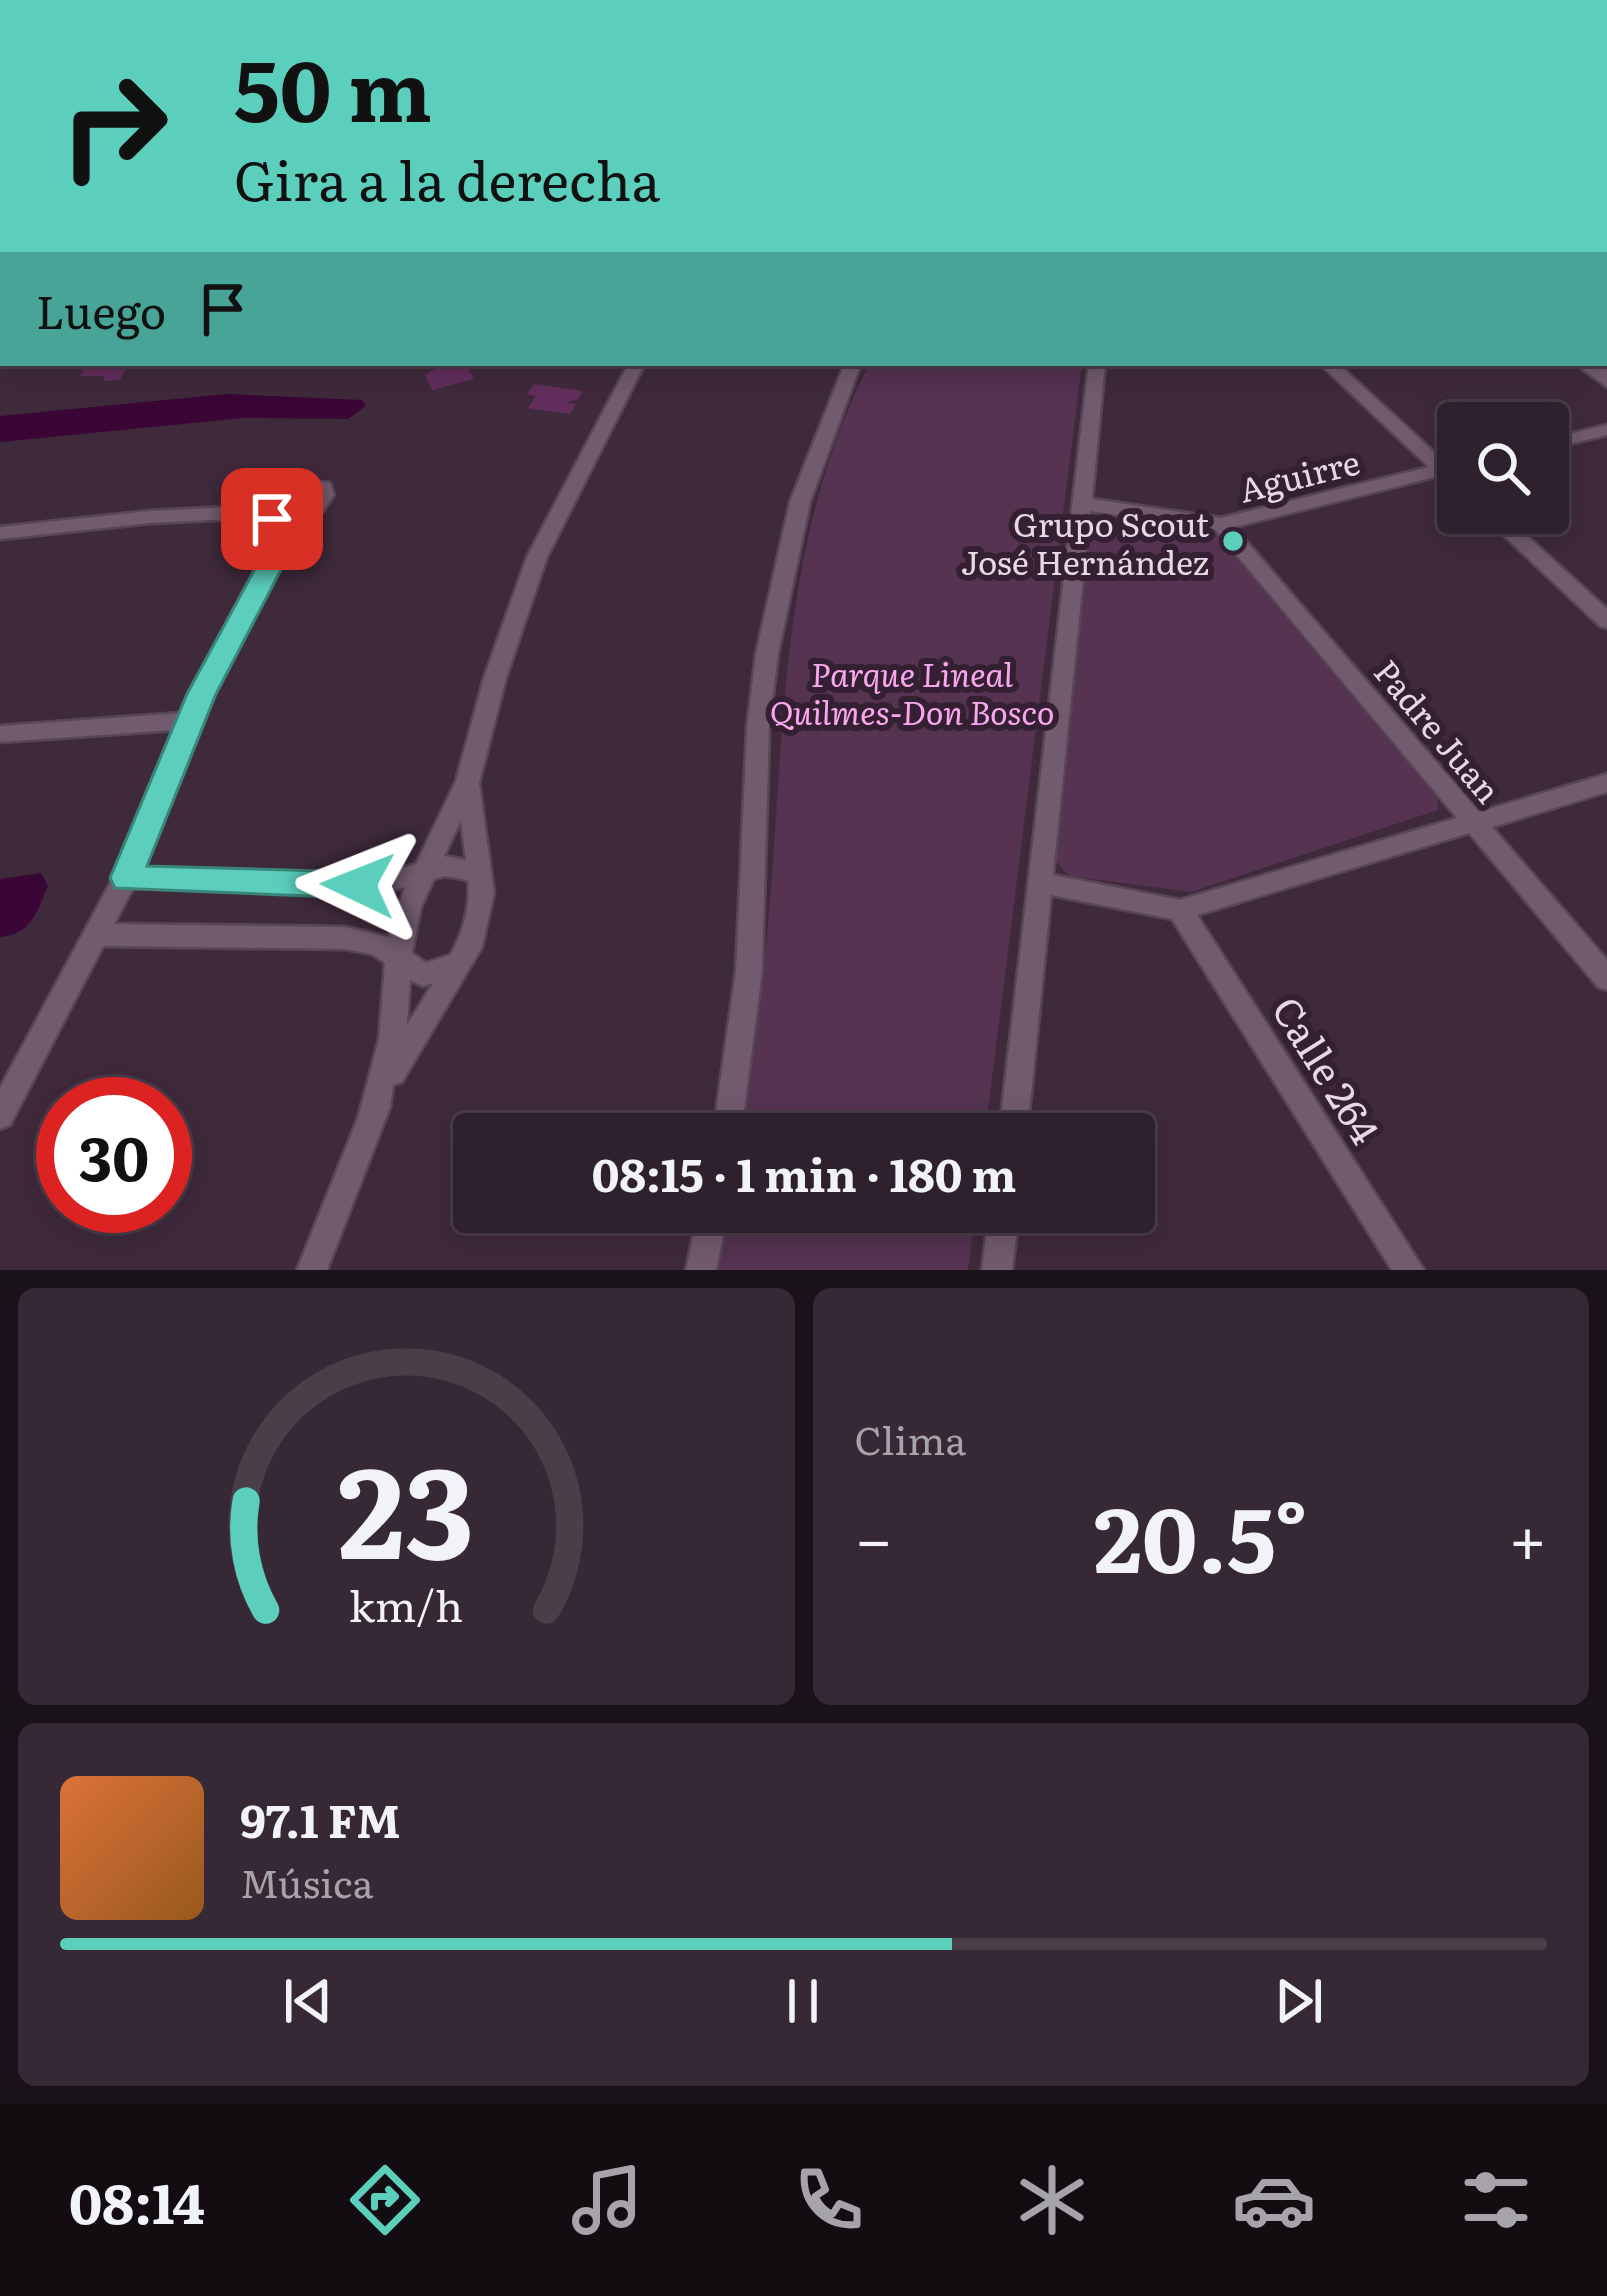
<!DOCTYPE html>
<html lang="es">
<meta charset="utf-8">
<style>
body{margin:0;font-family:Literata,serif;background:#372835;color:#f1f3f6;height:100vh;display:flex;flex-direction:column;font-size:45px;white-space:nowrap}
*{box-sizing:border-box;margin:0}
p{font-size:39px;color:#a7a3aa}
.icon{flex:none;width:66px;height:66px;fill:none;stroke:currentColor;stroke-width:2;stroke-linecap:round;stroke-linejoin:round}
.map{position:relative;height:1270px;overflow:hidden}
.sheet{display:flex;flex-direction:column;gap:18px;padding:18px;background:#1a1219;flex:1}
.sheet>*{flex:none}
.banner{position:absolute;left:0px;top:0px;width:1608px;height:366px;box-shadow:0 6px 30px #0003,0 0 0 3px #4a3e49;background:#5bcebc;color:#111;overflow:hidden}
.buttons{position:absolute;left:1437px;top:402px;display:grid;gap:24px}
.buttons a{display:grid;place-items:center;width:132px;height:132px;border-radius:12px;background:#2f202d;box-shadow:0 6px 30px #0003,0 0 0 3px #4a3e49;font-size:60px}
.speed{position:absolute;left:36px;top:1077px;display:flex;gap:24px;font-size:60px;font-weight:700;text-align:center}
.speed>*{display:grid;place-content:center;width:156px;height:156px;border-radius:50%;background:#2f202d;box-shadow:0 6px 30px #0003,0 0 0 3px #4a3e49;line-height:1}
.speed .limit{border:18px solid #d22;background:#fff;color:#111}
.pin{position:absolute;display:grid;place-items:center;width:102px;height:102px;color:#fff;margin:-51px;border-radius:24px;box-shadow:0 6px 18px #0006}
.me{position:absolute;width:132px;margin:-66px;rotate:272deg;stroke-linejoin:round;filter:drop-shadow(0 0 9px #0008)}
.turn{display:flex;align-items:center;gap:42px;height:252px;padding:0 36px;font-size:54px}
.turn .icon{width:156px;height:156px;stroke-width:2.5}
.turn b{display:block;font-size:84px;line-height:102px}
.then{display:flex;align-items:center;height:114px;padding:0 36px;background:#0003;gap:24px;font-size:45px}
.big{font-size:90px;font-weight:700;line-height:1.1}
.sheet .tile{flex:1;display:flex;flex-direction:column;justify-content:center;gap:18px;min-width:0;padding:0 42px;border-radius:18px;background:#372835}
.sheet .dial{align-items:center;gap:0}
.dial svg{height:312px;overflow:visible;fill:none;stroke:#4a3e49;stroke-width:7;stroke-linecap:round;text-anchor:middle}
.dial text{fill:#f1f3f6;stroke:none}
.song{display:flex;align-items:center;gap:36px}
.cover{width:144px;height:144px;border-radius:18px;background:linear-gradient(135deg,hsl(20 70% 55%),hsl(30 70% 35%))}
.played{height:12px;border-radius:6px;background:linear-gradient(90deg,#5bcebc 60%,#4a3e49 60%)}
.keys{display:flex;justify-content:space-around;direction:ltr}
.heat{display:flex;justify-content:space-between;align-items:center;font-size:66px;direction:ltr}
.sheet .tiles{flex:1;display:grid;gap:18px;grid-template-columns:1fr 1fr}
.tile:last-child{grid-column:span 2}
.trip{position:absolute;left:453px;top:1113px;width:702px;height:120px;border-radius:12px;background:#2f202d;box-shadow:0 6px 30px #0003,0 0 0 3px #4a3e49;font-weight:700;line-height:120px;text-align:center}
.dock{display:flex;height:192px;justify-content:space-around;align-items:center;background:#130d12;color:#a7a3aa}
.dock .icon{width:84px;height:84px}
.dock .active{color:#5bcebc}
.dock b{font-size:54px;color:#f1f3f6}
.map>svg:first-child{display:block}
.green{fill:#553351}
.water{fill:#3a0636}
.building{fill:#632e5d}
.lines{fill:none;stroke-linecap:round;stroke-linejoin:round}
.minor-casing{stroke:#574655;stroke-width:5}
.tertiary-casing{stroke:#574655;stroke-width:5}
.minor{fill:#725b6e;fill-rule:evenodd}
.tertiary{fill:#725b6e;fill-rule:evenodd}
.route{fill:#5bcebc;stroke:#3b867a;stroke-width:3}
.poi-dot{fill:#5bcebc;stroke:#342032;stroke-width:4.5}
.labels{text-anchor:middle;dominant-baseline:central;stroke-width:12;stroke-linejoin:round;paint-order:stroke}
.street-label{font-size:33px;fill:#e6d9e4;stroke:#342032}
.poi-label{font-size:33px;fill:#e6d9e4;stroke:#342032;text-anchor:end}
.park-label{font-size:33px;font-style:italic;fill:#f8a7ed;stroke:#342032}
.near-street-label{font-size:39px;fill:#e6d9e4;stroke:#342032}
</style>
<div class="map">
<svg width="1607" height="1270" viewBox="0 0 1607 1270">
<rect width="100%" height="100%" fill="#3f2a3c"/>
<g class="green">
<path d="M870,363h212l-97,771h-250c9,-51 21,-102 27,-153 26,-210 7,-424 108,-618z"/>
<path d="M1107,519l108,14 222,265 1,12 -247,82 -122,-16 -16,-18 38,-333z"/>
<path d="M720,1212h255l-7,58h-259z"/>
</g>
<g class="water">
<path d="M227,394l135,6 4,6 -18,13 -104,-1 -244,24v-26z"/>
<path d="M41,873l7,13c-12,27 -16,48 -48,51v-58z"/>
</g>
<g class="building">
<path d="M87,363h42l-9,17 -17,1 2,-5h-25z"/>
<path d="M445,363h20l9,16 -42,11 -7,-15z"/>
<path d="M534,384l49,7 -5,8 -13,4 11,1 -6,10 -42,-6 8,-12 -9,-2z"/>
</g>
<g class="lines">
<g class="minor-casing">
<g id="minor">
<path d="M512,0h34l-4,3h-34z"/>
<path d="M658,0h12l1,3h-12z"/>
<path d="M810,0h12l1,3h-12z"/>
<path d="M957,0h12l1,3h-12z"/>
<rect x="1132" y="0" width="12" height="3"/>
<path d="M1351,0h45l-4,3h-45z"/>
<path d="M1511,0h13l3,3h-13z"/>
<path d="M3,34v8l-3,1v-8z"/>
<path d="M1605,57l2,1v9l-2,-1z"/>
<rect x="0" y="77" width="3" height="8"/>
<rect x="1605" y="191" width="2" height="10"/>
<rect x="0" y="196" width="3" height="8"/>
<rect x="1605" y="240" width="2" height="10"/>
<rect x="0" y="311" width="3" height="10"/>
<rect x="0" y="326" width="3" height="10"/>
<path d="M629,363h16l-98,194 -41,121 -27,105 15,110 -12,54 -80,135 -9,3 -3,22 -63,163h-30l61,-152 21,-79 6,-76 -13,-9 -27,-5 -242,-3 -93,179 -10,4v-41l114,-212 61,-146 -175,12v-16l182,-13 91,-179 -8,-11 -12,-5 -103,5 -150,16v-12l150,-16 100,-5 36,-27 44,4 4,12 -11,16 -33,19 3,4 -81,160 -70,174 233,7 41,-11 40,-83 28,-103 43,-121zM297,489l18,6 -6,8 -28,15 -12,-7zM461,820l5,40 -22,-4zM445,876l23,4c3,23 -5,55 -18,75l-24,8 -14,-10 9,-46 13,-28zM405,887l-17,50 -43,-10 -231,-3 19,-36 242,7zM410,980l13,6 10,-3 -26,42z"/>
<path d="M845,363h16l-51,139 -32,152 -9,74 -7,243 -21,163h-28l23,-163 11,-243 9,-74 34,-152z"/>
<path d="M1089,363h16l-13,136 129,19 208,-51 -110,-104h18l109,100 12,-3v30l-19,-14 -205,51 245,285 128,-38v18l-115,35 115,133v30l-9,-3 -129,-154 -272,82 227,355h-32l-220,-351 -121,-24 -24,239h-28zM1090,511l125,18 242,289 -277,82 -127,-25z"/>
<path d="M1607,425v10l-59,14v-10z"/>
<path d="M1480,513h22l105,96v19l-7,-2z"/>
<path d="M698,1212h30l-12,58h-30z"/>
<path d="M989,1212h30l-7,58h-30z"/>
</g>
</g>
<g class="tertiary-casing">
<g id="tertiary">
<path d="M1102,0h16l3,3h-17z"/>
<path d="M1574,363h25l8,6v18z"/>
</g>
</g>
<use href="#minor" class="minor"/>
<use href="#tertiary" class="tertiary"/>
</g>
<path class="route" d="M272,511l19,9 4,23 -79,151 -69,172 211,6 11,4 5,9 -5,10 -11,3 -243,-10 -5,-10 77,-184 82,-151v-14l-10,-10z"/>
<circle class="poi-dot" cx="1233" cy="541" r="12"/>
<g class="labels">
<g class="street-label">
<text transform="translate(1299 474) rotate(-14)">Aguirre</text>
<text transform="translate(1439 730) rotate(50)">Padre Juan</text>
</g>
<g class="poi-label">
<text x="1209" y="522">Grupo Scout<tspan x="1209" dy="38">José Hernández</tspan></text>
</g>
<g class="park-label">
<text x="912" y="672">Parque Lineal<tspan x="912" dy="38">Quilmes-Don Bosco</tspan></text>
</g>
<g class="near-street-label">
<text transform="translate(1328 1069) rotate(58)">Calle 264</text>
</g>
</g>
</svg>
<div class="buttons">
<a><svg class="icon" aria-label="search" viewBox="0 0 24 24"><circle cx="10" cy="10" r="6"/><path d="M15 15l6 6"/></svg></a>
</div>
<div class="speed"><div class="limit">30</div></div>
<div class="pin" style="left:272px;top:519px;background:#d93025"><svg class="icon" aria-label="arrive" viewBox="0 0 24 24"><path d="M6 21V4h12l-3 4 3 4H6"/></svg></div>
<svg class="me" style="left:358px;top:885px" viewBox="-20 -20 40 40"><path d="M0-17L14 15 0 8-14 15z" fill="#5bcebc" stroke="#fff" stroke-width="4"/></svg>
<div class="trip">08:15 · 1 min · 180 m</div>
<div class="banner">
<div class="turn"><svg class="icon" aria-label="right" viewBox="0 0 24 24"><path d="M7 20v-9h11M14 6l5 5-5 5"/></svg><div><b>50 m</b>Gira a la derecha</div></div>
<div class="then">Luego<svg class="icon" aria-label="arrive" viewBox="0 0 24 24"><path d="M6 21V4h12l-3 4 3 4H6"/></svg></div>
</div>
</div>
<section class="sheet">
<div class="tiles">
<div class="tile dial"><svg viewBox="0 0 100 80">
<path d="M14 69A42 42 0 1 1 86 69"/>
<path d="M14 69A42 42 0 0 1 9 41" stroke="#5bcebc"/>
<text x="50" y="56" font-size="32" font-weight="700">23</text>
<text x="50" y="72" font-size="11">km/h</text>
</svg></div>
<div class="tile"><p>Clima</p>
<div class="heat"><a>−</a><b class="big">20.5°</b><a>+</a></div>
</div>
<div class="tile">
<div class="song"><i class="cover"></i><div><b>97.1 FM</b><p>Música</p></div></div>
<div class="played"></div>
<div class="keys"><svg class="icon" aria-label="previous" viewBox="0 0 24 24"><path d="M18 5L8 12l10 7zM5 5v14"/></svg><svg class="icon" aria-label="pause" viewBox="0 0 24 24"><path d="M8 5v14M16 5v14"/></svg><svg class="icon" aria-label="next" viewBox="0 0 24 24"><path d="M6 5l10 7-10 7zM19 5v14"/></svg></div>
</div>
</div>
</section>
<nav class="dock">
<b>08:14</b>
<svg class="icon active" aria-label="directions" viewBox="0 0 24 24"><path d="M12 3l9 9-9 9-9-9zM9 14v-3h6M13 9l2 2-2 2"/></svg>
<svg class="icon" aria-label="music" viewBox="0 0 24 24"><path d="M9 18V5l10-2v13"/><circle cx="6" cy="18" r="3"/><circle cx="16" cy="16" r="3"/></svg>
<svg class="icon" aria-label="phone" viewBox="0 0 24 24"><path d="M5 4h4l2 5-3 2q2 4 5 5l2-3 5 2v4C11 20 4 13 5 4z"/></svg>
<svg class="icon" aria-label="climate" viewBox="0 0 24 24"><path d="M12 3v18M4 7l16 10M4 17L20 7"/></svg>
<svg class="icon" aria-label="car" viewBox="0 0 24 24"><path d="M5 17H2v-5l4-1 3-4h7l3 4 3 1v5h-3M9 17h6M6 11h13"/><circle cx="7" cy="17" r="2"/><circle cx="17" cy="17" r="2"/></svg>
<svg class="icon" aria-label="filters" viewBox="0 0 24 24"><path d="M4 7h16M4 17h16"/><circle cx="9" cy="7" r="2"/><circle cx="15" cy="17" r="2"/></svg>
</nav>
